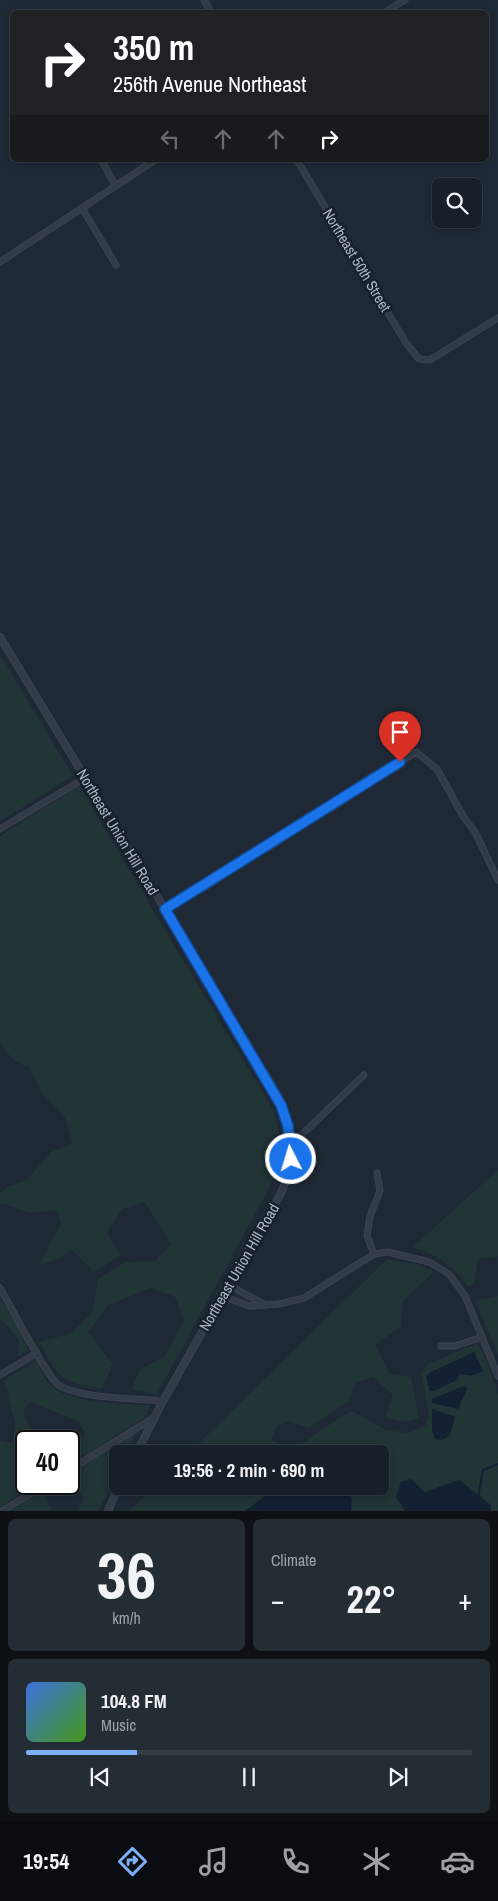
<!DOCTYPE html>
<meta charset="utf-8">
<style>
body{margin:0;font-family:"Archivo Narrow",sans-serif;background:#242c34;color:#f1f3f6;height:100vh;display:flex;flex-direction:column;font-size:19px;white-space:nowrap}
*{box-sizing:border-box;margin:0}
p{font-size:16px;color:#9ea2a8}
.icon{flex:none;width:28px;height:28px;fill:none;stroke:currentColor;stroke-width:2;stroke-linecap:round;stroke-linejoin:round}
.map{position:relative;height:1511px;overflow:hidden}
.details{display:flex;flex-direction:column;gap:8px;padding:8px;background:#0d1116;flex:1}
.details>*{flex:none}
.banner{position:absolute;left:10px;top:10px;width:479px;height:152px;border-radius:8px;box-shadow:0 2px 8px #0003,0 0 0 1px #363d45;background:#202124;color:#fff;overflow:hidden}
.tools{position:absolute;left:432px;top:178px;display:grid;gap:10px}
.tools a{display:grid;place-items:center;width:50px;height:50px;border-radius:8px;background:#171f28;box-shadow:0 2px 8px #0003,0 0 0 1px #363d45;font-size:25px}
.speed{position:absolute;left:15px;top:1430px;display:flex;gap:10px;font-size:25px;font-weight:700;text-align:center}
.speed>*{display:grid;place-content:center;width:65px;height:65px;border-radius:50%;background:#171f28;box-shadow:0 2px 8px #0003,0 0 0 1px #363d45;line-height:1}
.speed .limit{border:2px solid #111;border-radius:8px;background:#fff;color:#111}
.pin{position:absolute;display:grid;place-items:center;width:42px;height:42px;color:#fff;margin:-51px -21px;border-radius:50% 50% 50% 0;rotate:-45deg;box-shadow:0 0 5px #0007}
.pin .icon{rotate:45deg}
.me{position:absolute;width:55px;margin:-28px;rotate:355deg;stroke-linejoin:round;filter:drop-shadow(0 0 4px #0008)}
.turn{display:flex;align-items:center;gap:18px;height:105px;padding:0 20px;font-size:22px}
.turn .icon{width:65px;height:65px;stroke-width:2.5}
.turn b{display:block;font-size:35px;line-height:42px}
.lanes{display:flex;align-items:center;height:48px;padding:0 20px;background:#0003;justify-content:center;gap:25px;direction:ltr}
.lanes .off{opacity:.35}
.big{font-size:38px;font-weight:700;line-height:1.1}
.details .tile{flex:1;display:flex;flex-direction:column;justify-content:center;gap:8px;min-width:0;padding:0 18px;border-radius:8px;background:#242c34}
.details .dial{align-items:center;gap:0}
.dial b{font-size:65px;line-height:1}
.song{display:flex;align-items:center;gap:15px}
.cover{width:60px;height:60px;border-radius:8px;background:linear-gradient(135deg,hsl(220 70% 55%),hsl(100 70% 35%))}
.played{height:5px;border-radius:2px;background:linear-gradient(90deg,#7daff7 25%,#363d45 25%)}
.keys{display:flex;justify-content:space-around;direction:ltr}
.heat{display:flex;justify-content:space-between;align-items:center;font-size:28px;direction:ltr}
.details .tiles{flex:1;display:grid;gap:8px;grid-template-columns:1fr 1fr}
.tile:last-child{grid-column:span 2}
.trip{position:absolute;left:109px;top:1445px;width:280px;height:50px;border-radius:8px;background:#171f28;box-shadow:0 2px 8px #0003,0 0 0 1px #363d45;font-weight:700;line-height:50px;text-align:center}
.tabs{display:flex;height:80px;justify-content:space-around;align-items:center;background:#090c10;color:#9ea2a8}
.tabs .icon{width:35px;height:35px}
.tabs .on{color:#7daff7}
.tabs b{font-size:22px;color:#f1f3f6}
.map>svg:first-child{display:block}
.green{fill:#213436}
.water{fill:#132032}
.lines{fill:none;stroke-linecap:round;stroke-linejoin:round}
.stream{stroke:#132032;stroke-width:2}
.minor-casing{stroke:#3c444f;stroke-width:7}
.tertiary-casing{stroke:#3c444f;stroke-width:8}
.minor{stroke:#323b46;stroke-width:5}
.tertiary{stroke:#323b46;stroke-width:6}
.route-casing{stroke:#114b97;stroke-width:12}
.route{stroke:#1a73e8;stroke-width:9}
.labels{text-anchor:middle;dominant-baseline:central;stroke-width:5;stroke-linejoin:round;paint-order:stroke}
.street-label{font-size:15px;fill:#acb5c3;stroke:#18202a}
</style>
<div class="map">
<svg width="498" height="1511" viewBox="0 0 498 1511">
<rect width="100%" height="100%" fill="#1f2935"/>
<g class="green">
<path d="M0,654l73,122 -73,45z"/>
<path d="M79,786l195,326 9,37 -8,28 -118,217 -25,-4 7,-20 26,-14 19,-36 -9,-23 -24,-9 -43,17 -20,27 25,32 -11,25c-43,-7 -42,-11 -63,-47l32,-9 21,-20 6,-34 28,-17 29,-1 16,-17 -26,-42 -23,7 -15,23 13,24 -26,16 -23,-23 -11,9 -22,8 23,-42 -4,-14 -28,3 -27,-10 -2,2v-12l7,-6 20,-7 24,-28 22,-8 -9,-29 -23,-23 -11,-24 -17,-8 -13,-17v-207z"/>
<path d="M498,1170v86l-20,3 -4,24 -6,4c-16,-23 -29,-31 -55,-40z"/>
<path d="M387,1259l32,6 15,7 -31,29 -2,25 -26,19 15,29 21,3 8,41 -16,4 -18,-5 8,-22 -20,-18 -17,5 -7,19 -41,27 -19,-7 -12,5 -6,13 17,14 53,-36 11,-6 34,19 22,3 18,-8 3,-12 -8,-40 7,-9 50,-21 14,32 6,19v117h-369l26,-25h225v-32h-192z"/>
<path d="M498,1296v58l-23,-53z"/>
<path d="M0,1298l27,45 1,7 -11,7 2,-17 -12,-15 -7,-5z"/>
<path d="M36,1361c5,9 11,23 20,29 27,15 65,13 95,15l-7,13 -75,47v-18l17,-13 -8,-13 -48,-19 -7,10 12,29h-9v43h10l-36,23v-66l13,2 2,-20 -11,-43z"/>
<path d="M137,1432l-12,22h-7l-1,15 -18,42h-21l6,-12 -15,-22v-3z"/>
<path d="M41,1492l11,19h-43z"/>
</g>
<g class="water">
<path d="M474,1352l9,18c-8,7 -13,6 -23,4l-3,6 -23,11h-4l-4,-13 3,-5z"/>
<path d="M464,1386l3,3 -9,20 -26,-6v-4z"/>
<path d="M432,1409l23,8 -5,18 -8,5 -7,-1 -3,-9z"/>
<path d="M411,1479l14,13 34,-12 32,25v6h-86l-9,-14 5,-15z"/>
<path d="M278,1486h67l7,13 -1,12h-106z"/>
</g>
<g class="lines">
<path class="stream" d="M478,1497l5,-27 15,-6"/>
<g class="minor-casing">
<g id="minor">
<path d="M204,0l7,12"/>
<path d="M385,12l20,-12"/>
<path d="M101,160l15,26"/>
<path d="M297,160l109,183 13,16 11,1 68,-42"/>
<path d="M82,208l34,57"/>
<path d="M0,262l155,-102"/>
<path d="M0,829l85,-51"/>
<path d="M165,909l251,-157 21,17 26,47 12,16 23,48"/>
<path d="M291,1145l73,-70"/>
<path d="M374,1254l-7,-18 3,-20 10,-25 -3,-18"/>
<path d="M228,1285l38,20"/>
<path d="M0,1288c11,18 47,91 60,98 24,13 75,12 103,15"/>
<path d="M222,1296l27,10 30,-2 25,-6 70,-44 14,-2 41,10 20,12 16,22 33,80"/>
<path d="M441,1346h14l27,-9"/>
<path d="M0,1375l37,-22"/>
<path d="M69,1470l86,-53"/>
<path d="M2,1511l44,-27"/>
</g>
</g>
<g class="tertiary-casing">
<g id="tertiary">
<path d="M0,637l165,272 116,196c11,33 15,55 0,88l-118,208 -27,53"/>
<path d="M108,1511l11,-25"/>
</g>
</g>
<use href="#minor" class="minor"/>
<use href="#tertiary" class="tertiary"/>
</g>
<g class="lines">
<g class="route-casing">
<path id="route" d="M291,1159l-3,-33 -7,-21 -116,-196 235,-147"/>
</g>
<use href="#route" class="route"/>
</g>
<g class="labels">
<g class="street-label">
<text transform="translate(357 260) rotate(59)">Northeast 50th Street</text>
<text transform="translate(118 832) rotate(59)">Northeast Union Hill Road</text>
<text transform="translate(239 1267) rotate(-60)">Northeast Union Hill Road</text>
</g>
</g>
</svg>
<div class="tools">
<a><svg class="icon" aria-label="search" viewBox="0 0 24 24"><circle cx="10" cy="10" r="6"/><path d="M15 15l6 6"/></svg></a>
</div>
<div class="speed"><div class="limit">40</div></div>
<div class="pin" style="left:400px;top:762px;background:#d93025"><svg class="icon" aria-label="arrive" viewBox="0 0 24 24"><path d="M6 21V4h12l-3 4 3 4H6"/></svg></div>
<svg class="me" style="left:291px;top:1159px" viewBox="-20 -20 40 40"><circle r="17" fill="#1a73e8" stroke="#fff" stroke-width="3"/><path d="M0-11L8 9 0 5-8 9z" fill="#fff"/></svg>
<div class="trip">19:56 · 2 min · 690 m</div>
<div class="banner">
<div class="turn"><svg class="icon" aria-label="right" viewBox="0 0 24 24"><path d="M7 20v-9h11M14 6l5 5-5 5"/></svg><div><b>350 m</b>256th Avenue Northeast</div></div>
<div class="lanes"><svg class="icon off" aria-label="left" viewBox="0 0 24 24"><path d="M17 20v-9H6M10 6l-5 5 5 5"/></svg><svg class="icon off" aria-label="ahead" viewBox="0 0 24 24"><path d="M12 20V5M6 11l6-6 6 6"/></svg><svg class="icon off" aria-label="ahead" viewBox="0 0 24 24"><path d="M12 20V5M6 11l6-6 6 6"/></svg><svg class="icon" aria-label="right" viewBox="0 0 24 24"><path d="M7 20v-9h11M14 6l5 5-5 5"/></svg></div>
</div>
</div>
<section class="details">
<div class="tiles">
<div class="tile dial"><b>36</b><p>km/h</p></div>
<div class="tile"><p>Climate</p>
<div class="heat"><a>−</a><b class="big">22°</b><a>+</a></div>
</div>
<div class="tile">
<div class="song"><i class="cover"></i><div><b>104.8 FM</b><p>Music</p></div></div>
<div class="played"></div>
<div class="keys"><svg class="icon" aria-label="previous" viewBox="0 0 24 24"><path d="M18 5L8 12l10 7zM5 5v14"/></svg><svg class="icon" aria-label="pause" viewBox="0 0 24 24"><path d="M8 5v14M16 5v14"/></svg><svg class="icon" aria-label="next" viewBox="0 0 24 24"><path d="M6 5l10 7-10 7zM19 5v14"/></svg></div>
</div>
</div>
</section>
<nav class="tabs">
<b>19:54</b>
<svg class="icon on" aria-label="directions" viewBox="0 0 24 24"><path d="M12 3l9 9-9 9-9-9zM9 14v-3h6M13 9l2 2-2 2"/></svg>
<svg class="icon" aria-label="music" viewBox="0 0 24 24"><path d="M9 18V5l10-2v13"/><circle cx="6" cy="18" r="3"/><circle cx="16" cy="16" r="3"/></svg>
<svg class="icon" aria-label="phone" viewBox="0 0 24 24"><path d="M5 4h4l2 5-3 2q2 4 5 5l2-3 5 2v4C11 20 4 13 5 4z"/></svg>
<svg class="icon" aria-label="climate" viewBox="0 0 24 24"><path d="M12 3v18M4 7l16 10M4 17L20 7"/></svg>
<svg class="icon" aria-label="car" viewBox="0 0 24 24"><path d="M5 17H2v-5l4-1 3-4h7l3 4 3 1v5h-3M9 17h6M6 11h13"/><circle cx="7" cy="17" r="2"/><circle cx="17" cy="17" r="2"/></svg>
</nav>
